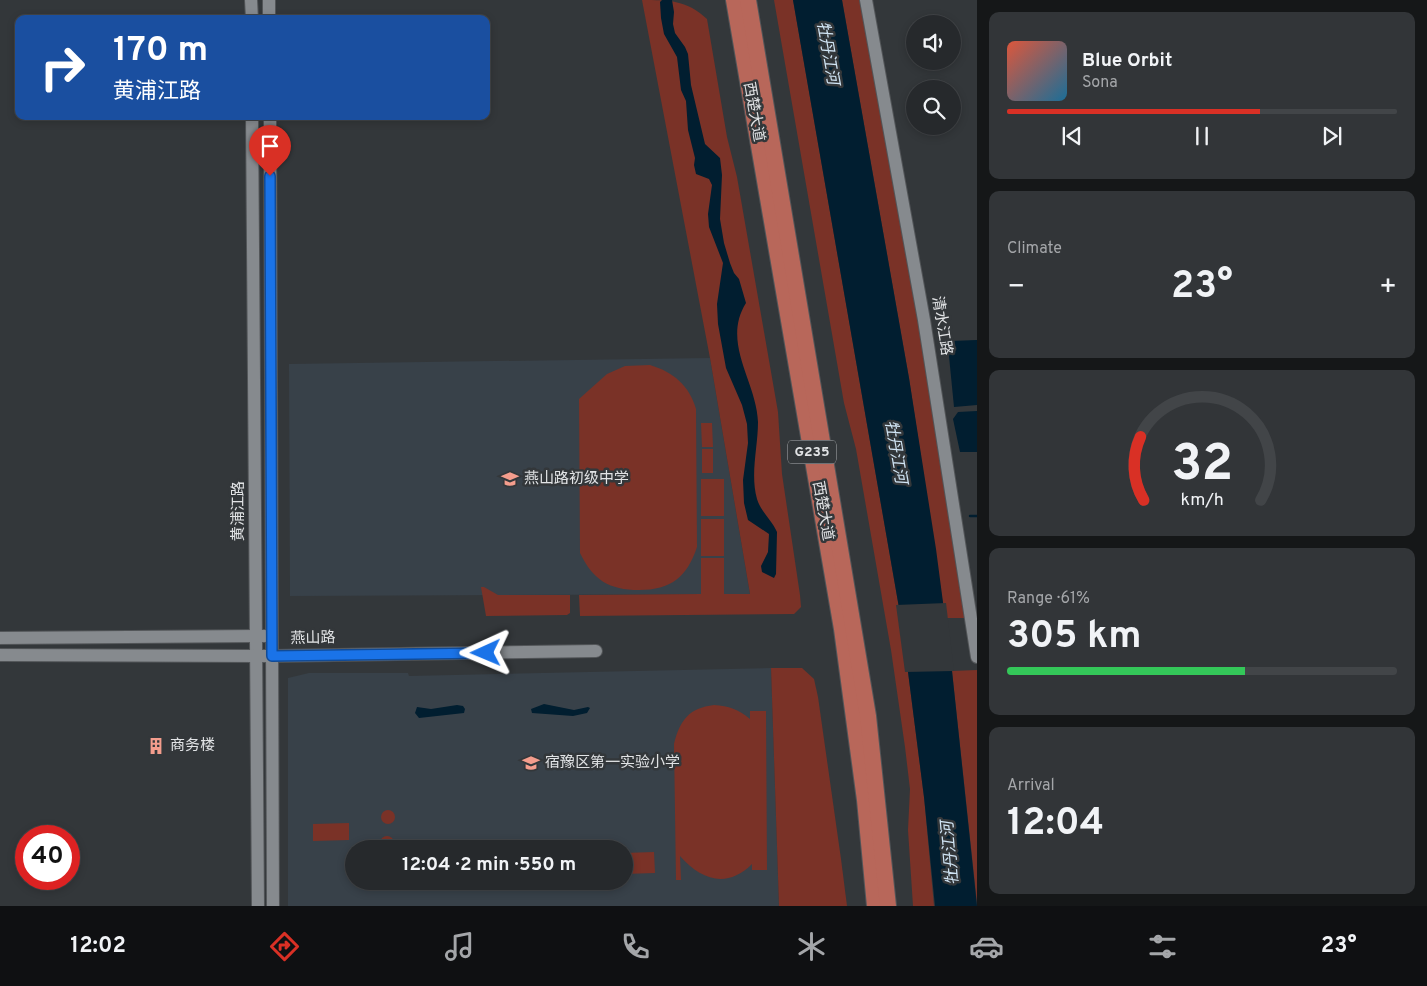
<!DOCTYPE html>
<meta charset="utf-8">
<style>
body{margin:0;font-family:Overpass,"Noto Sans SC",sans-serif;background:#323538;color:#f1f3f6;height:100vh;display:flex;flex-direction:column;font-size:19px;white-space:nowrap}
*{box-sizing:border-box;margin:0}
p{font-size:16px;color:#a4a6a9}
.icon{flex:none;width:28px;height:28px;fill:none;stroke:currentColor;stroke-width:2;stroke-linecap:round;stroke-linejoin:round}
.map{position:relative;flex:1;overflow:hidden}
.panel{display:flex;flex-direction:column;gap:12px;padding:12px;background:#151718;width:450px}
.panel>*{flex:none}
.hud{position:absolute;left:15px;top:15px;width:475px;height:105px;border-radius:10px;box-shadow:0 2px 8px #0003,0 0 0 1px #424548;background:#1a4fa0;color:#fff;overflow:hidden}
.controls{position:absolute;left:906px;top:15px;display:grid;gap:10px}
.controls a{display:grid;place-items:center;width:55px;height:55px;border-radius:50%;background:#26292c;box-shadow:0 2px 8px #0003,0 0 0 1px #424548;font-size:25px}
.speed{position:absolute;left:15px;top:825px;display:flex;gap:10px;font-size:25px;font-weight:700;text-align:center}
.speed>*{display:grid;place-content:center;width:65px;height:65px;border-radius:50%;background:#26292c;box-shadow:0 2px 8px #0003,0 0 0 1px #424548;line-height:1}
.speed .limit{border:8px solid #d22;background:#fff;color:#111}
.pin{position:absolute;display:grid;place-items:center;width:42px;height:42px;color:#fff;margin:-51px -21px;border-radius:50% 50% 50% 0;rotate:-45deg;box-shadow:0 0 5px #0007}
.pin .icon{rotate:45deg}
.me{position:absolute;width:55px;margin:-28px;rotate:269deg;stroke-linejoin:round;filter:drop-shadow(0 0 4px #0008)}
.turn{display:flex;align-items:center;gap:18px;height:105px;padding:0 15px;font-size:22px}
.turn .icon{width:65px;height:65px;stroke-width:2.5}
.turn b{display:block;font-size:35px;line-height:42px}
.big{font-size:38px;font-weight:700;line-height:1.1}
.panel .card{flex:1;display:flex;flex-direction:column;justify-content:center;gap:8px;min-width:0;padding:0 18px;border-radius:10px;background:#323538}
.panel .dial{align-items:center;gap:0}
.dial svg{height:130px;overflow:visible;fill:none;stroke:#424548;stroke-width:7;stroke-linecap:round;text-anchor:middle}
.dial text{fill:#f1f3f6;stroke:none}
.song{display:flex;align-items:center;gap:15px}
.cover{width:60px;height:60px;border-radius:8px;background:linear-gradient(135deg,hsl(10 70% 55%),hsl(200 70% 35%))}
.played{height:5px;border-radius:2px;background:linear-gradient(90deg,#d93025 65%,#424548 65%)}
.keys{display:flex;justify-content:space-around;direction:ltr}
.heat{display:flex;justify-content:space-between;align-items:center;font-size:28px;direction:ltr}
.charge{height:8px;border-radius:4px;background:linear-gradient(90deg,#34c759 61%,#424548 0)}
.trip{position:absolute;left:345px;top:840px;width:288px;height:50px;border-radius:25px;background:#26292c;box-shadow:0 2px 8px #0003,0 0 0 1px #424548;font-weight:700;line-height:50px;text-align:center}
.tabs{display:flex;height:80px;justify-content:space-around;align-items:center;background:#0f1012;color:#a4a6a9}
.tabs .icon{width:35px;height:35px}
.tabs .on{color:#d93025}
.tabs b{font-size:22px;color:#f1f3f6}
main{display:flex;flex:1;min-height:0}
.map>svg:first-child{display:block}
.built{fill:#384149;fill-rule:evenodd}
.green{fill:#7a3227}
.water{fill:#011e30}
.pier{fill:#33373a}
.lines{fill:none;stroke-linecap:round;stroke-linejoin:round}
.stream{stroke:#011e30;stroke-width:2.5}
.tertiary-casing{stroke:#525558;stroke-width:14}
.trunk-casing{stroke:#525558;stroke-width:18}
.tertiary{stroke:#868a8e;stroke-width:12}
.trunk{stroke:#b8675a;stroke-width:16}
.route-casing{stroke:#114b97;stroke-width:12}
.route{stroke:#1a73e8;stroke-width:9}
.labels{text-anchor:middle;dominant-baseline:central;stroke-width:5;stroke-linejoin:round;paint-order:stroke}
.shield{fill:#33373a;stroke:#adafb2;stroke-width:1}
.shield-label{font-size:14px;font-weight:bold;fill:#e1e3e5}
.street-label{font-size:15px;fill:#e1e3e5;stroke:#33373a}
.poi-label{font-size:15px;fill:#e1e3e5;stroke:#33373a;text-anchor:start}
.water-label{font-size:16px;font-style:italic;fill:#d1e5f5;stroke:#33373a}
</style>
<main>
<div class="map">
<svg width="977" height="906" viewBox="0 0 977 906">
<rect width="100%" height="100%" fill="#33373a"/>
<g class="built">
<path d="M710,358l40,236 -460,2 -1,-232z"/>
<path d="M771,668l8,238h-491v-228l21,-5h99l1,3zM354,849h270v32h-270z"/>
</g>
<g class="green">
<path d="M642,0c27,0 45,0 65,19l20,118 10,40 41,235 4,62 18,121 1,12 -7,7 -214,2 -1,-21 122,-1v-36h23v36h26l-40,-236z"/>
<path d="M774,0h19l109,625 22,172 10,109h-21l-5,-76 2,-41 -5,-42 -14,-97 -35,-201 -12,-46z"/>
<path d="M842,0h20l52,284 55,334h-24l-36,-240z"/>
<path d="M650,365c23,7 39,20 46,44l1,138c-10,30 -26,43 -58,43 -30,0 -46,-10 -59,-37l-1,-154 28,-25 18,-8z"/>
<path d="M701,423h11l1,24h-11z"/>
<rect x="702" y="449" width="11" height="24"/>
<rect x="701" y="479" width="23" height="37"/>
<rect x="701" y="519" width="23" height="37"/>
<path d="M481,587h3l14,8h72v18l-3,2 -81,1z"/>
<path d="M771,668h31l12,11 4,18 23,162 6,47h-68z"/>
<path d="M977,670v233l-25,-232z"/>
<path d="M714,705c15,1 24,4 36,14v-8h16l1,159h-15v-6c-25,25 -51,16 -72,-8l1,24h-5l-2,-136c6,-24 15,-36 40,-39z"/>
<circle cx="388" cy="817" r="7"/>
<path d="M349,823v17l-36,1v-17z"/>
<circle cx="387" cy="843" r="7"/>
<path d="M654,852l1,21 -31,1v-21z"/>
</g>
<g class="water">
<path d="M662,0h10l2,12 -1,12 2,9 10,14 3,7 3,31 14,59 15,14 2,17 -2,44 4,24 6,20 4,10 5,6 7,24c-25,40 11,79 12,119 0,25 -8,52 -1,77 4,13 15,21 20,33l-1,42 -2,4 -12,-6 -1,-6 7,-14 1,-18 -21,-14 -4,-17 -1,-23 5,-37 -1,-19 -5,-19 -16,-37 -8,-44 -1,-20 6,-41 -14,-36 -1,-13 4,-29 -3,-6 -13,-5 -2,-9 1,-7 -7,-28 -2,-29 -5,-11 -4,-33 -13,-23 -3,-16 -1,-16z"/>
<path d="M793,0h49l67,378 27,171 16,122 25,235h-42l-11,-109 -22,-172z"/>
<path d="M977,340v65l-23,2 -6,-61 3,-5z"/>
<path d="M977,411v41h-17l-7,-33 5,-7z"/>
<path d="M544,704l30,6 14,-3 2,1 -3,5 -14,3 -41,-3 -1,-4z"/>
<path d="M457,705l6,1 2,3 -1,4 -45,5 -4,-5 2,-6 14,2z"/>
</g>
<path class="pier" d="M946,603l8,68 -49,1 -9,-67z"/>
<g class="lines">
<path class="stream" d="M970,516h7"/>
<g class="tertiary-casing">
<g id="tertiary">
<path d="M251,0l1,19"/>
<path d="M269,0v19"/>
<path d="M866,0l58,320 53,337"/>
<path d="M252,116l6,790"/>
<path d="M270,116l3,790"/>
<path d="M0,638l265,-2"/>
<path d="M0,655l272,1 324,-5"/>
</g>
</g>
<g class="trunk-casing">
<g id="trunk">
<path d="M734,0l108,629 23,171 10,106"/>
<path d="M748,0l120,716 20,190"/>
</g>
</g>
<use href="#tertiary" class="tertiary"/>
<use href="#trunk" class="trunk"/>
</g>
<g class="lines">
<g class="route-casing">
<path id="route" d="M270,176l2,480 214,-3"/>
</g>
<use href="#route" class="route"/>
</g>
<defs>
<g id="school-bare" transform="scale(1.35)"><path d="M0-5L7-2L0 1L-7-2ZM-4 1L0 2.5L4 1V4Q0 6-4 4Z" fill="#f49d8d" stroke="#33373a" stroke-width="2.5" paint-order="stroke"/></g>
<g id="building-bare" transform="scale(1.35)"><path d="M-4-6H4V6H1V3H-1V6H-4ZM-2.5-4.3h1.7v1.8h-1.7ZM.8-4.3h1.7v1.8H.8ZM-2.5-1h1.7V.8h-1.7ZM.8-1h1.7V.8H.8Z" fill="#f49d8d" stroke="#33373a" stroke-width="2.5" paint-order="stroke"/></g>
</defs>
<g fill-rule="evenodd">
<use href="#school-bare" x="510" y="479"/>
<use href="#building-bare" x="156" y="746"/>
<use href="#school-bare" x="531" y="763"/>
</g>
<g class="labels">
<rect class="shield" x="788" y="440.5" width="48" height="23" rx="4"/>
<g class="shield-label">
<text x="812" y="452">G235</text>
</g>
<g class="street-label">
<text transform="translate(753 112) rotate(80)">西楚大道</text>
<text transform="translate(941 326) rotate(81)">清水江路</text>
<text transform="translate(239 511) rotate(-90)">黄浦江路</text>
<text transform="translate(822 511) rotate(80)">西楚大道</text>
<text transform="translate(313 639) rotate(-1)">燕山路</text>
</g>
<g class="poi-label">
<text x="524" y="479">燕山路初级中学</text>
<text x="170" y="746">商务楼</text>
<text x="545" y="763">宿豫区第一实验小学</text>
</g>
<g class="water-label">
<text transform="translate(827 53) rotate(80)">牡丹江河</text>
<text transform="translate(895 452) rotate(80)">牡丹江河</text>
<text transform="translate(951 853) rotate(-95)">牡丹江河</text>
</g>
</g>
</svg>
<div class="controls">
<a><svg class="icon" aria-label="sound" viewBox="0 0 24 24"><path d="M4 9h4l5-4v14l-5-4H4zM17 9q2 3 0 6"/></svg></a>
<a><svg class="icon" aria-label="search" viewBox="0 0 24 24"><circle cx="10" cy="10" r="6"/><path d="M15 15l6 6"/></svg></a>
</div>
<div class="speed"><div class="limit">40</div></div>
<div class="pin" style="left:270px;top:176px;background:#d93025"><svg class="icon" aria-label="arrive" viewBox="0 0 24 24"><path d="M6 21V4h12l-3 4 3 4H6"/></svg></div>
<svg class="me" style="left:486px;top:653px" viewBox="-20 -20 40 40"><path d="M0-17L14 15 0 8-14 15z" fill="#1a73e8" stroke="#fff" stroke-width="4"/></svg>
<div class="trip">12:04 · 2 min · 550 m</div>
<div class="hud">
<div class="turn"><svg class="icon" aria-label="right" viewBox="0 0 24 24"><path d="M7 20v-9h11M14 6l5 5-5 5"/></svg><div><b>170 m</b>黄浦江路</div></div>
</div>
</div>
<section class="panel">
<div class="card">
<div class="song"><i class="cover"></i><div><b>Blue Orbit</b><p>Sona</p></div></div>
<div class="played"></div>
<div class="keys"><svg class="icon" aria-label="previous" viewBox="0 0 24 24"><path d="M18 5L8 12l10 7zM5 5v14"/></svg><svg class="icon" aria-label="pause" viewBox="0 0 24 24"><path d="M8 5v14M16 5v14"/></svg><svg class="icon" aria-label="next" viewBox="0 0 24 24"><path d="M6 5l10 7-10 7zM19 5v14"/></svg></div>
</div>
<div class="card"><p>Climate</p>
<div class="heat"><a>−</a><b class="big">23°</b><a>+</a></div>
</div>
<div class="card dial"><svg viewBox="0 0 100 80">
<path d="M14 69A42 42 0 1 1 86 69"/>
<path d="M14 69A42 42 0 0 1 12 30" stroke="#d93025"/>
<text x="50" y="56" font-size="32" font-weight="700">32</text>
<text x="50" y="72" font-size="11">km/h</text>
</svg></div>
<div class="card"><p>Range · 61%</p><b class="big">305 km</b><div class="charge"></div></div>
<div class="card"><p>Arrival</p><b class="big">12:04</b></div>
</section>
</main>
<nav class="tabs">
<b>12:02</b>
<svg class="icon on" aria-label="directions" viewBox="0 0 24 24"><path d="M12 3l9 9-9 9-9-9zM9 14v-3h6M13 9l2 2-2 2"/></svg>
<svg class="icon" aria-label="music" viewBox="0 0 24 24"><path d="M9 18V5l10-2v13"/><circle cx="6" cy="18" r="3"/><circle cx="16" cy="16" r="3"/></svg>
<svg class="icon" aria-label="phone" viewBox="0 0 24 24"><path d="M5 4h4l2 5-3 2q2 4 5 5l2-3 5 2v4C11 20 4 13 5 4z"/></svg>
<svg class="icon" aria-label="climate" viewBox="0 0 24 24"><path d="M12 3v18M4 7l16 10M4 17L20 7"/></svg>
<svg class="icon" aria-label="car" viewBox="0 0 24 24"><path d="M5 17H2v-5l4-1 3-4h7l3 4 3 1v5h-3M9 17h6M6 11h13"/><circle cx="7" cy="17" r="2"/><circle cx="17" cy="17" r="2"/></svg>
<svg class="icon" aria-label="filters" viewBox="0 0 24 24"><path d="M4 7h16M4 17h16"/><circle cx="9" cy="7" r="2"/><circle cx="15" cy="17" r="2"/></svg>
<b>23°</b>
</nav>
